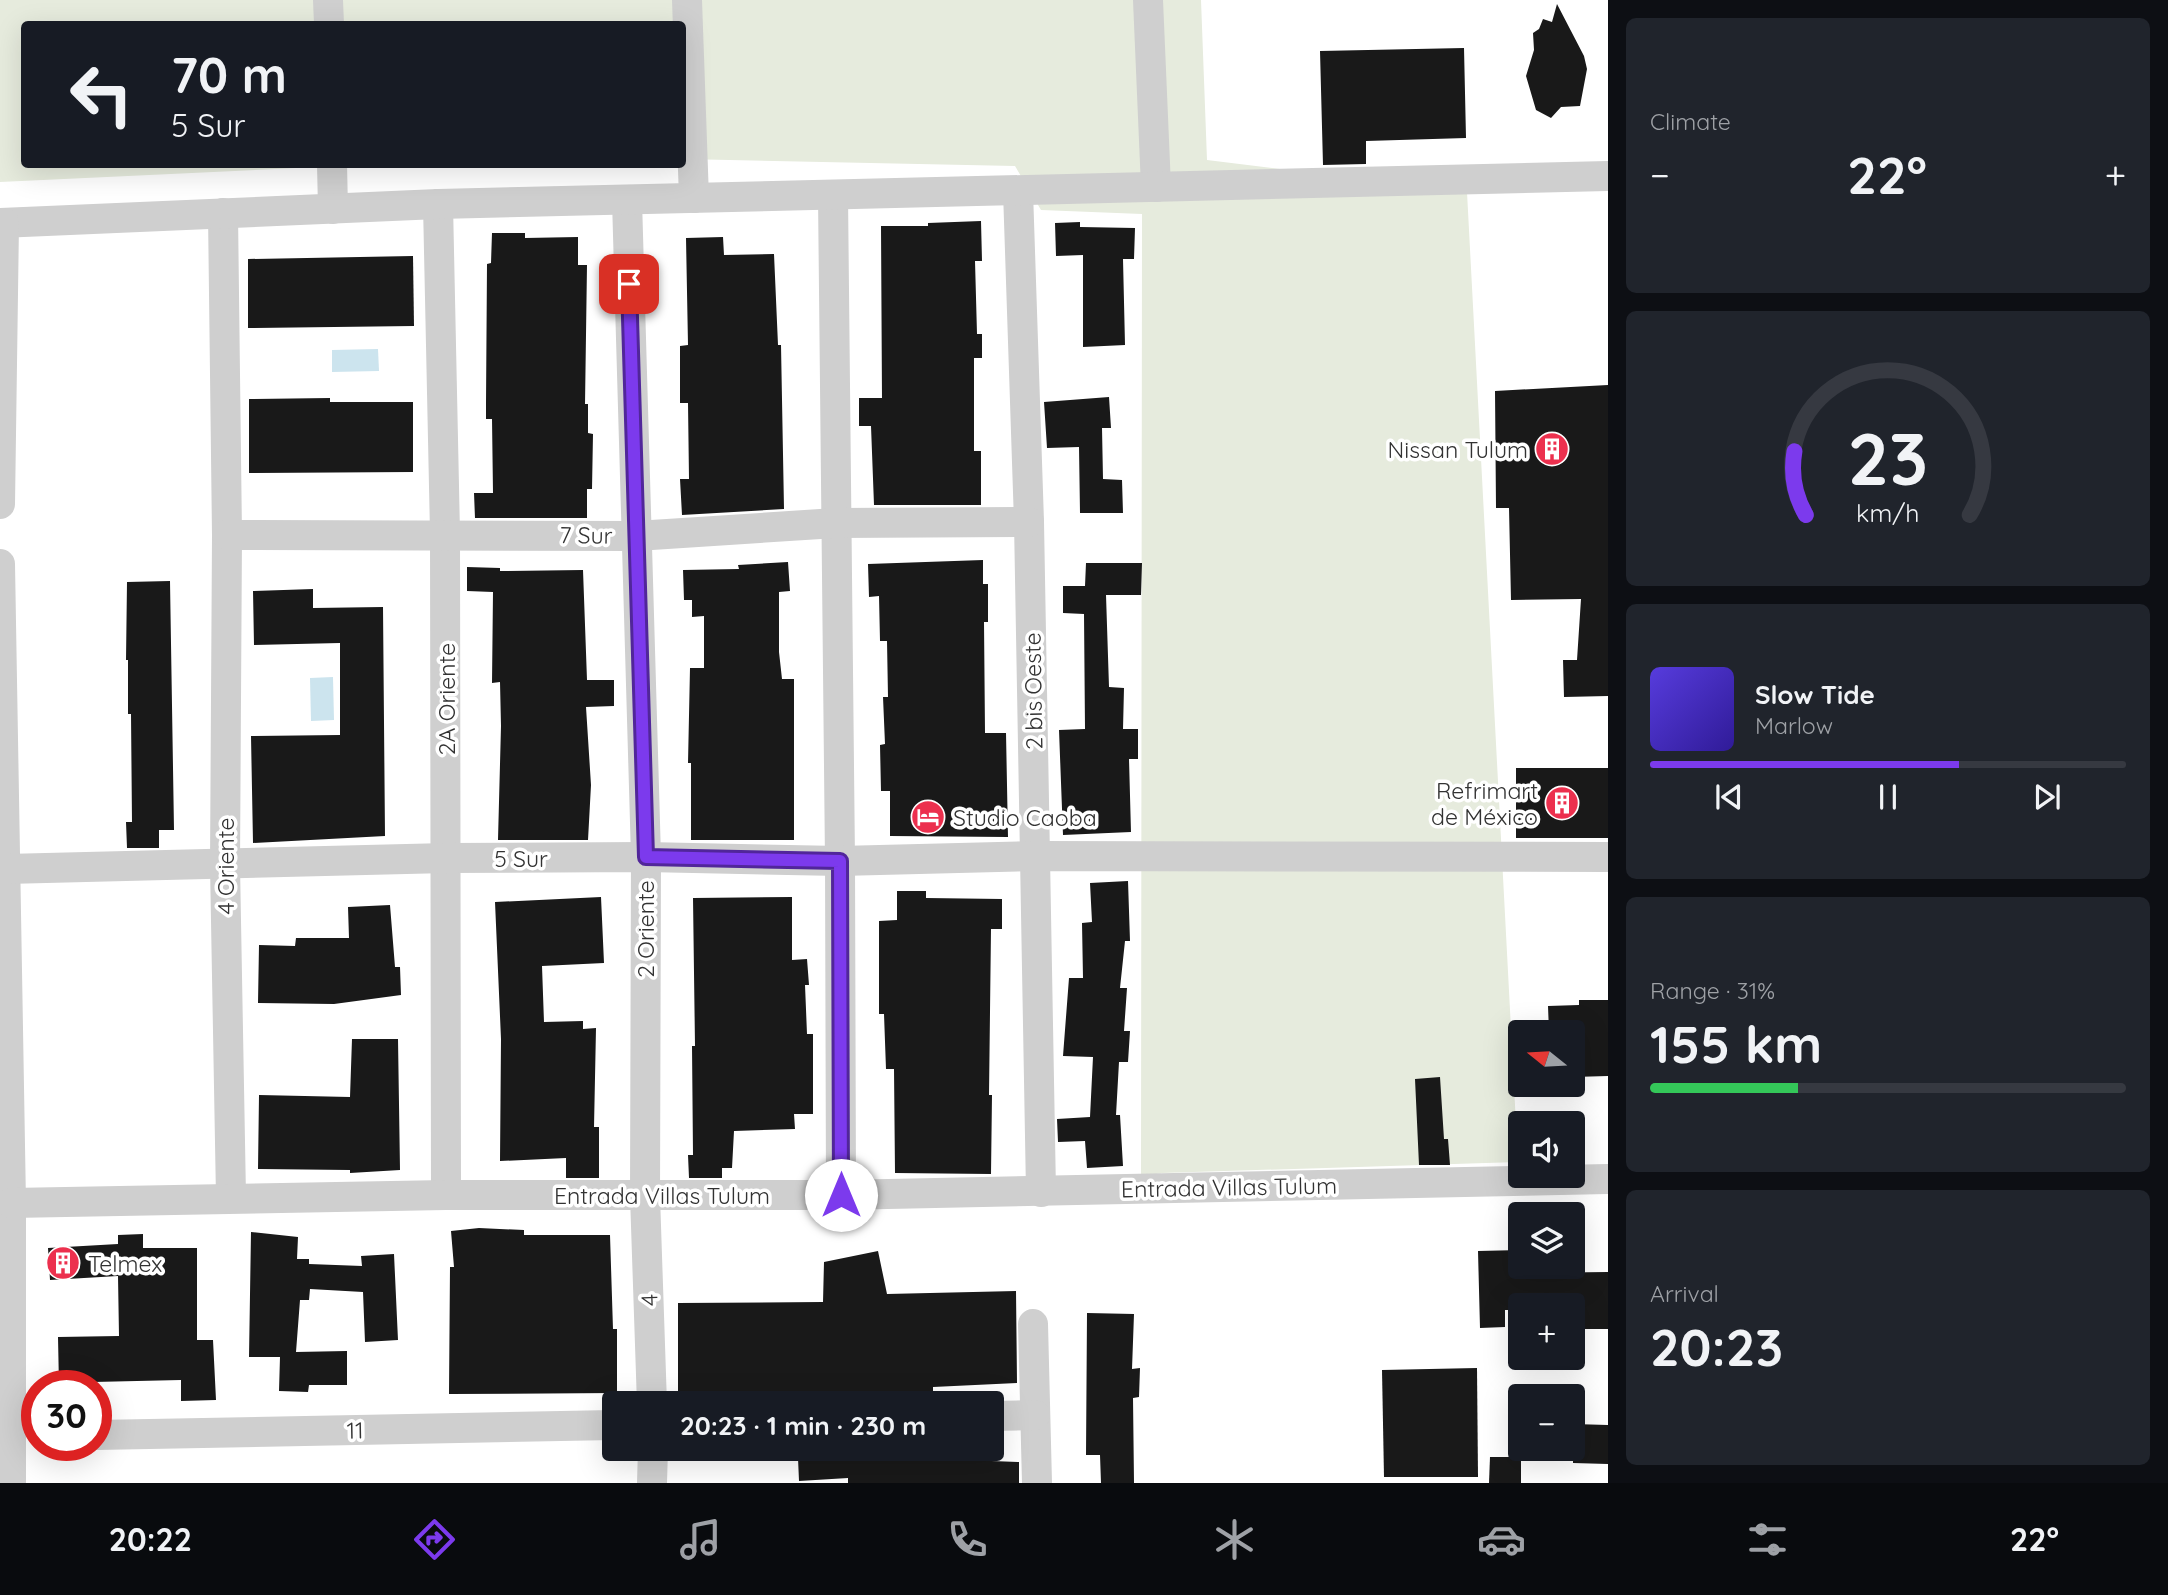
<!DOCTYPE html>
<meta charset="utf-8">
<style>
body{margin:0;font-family:Quicksand,sans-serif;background:#20242c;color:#f1f3f6;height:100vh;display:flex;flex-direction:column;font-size:26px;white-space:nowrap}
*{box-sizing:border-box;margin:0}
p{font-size:23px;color:#9ea1a6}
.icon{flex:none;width:38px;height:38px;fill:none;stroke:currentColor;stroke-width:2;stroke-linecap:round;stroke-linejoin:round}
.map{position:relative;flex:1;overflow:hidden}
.details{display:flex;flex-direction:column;gap:18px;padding:18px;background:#0d0f14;width:560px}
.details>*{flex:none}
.top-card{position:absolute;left:21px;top:21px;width:665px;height:147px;border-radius:7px;box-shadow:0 7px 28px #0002;background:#171b24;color:#f1f3f6;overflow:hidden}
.needle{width:46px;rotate:288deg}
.fabs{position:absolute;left:1508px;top:1020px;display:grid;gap:14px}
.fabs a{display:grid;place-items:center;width:77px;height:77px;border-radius:7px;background:#171b24;box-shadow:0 7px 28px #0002;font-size:35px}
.speed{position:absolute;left:21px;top:1370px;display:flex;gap:14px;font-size:35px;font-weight:700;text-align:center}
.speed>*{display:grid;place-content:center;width:91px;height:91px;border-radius:50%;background:#171b24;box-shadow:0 7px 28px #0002;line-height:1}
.speed .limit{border:10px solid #d22;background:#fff;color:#111}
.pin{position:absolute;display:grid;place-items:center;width:60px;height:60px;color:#fff;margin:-30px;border-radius:14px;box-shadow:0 4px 10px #0006}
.me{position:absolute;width:77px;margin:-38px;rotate:0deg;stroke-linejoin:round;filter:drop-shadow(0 0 5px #0008)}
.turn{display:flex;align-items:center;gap:24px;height:147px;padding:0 35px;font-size:32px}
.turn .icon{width:91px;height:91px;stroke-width:2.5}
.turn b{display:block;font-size:49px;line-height:60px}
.big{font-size:52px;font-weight:800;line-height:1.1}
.details .card{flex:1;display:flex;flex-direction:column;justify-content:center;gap:10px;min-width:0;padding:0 24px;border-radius:10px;background:#20242c}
.details .dial{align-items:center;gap:0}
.dial svg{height:182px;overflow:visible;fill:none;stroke:#363941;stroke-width:7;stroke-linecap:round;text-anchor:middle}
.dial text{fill:#f1f3f6;stroke:none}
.song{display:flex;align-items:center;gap:21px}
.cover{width:84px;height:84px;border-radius:10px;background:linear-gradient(135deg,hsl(250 70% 55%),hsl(250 70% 35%))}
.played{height:7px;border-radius:4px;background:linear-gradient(90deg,#7c3aed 65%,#363941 65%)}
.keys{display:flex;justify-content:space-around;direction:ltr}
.heat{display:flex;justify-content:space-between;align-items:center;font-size:38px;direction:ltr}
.charge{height:10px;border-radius:5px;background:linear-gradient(90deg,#34c759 31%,#363941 0)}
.trip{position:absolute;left:602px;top:1391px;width:402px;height:70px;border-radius:7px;background:#171b24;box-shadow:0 7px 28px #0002;font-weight:800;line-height:70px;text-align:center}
.tabs{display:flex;height:112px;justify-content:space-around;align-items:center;background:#090b0e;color:#9ea1a6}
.tabs .icon{width:49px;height:49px}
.tabs .selected{color:#7c3aed}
.tabs b{font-size:32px;color:#f1f3f6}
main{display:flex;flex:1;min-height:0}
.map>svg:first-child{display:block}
.green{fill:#e6ebdd}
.water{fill:#cce4ee}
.building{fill:#191919}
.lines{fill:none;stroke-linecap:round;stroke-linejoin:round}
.street{stroke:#cfcfcf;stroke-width:30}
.route-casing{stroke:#51269a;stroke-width:18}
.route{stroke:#7c3aed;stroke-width:12}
.labels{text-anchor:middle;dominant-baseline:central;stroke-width:7;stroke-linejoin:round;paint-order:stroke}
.poi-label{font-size:23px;fill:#323232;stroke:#fff;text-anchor:end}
.street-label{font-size:23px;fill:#323232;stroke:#fff}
</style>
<main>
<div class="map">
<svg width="1608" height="1483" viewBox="0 0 1608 1483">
<rect width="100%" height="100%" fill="#fff"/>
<path class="green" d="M0,0h1201l6,160 260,32 51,970 -356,11 -21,4 1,-963 -101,-4 -26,-44 -332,-7 -1,-135h-658v140l335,1 -359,17z"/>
<g class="water">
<path d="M378,349l1,22 -47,1v-22z"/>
<path d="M333,677l1,43 -23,1 -1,-43z"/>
</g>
<g class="building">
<path d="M1557,4l27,52 3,13 -7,37 -19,1 -10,11 -15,-8 -10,-34 8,-26 -1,-17 6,-4 4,-10 9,3z"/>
<path d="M1464,48l2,90 -100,3v23l-43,1 -3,-114z"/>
<path d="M981,221l1,40h-7l2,73h5v24h-8v93h7v54h-107l-3,-79h-12v-28h23l-1,-172h47v-3z"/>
<path d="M1080,222v5l55,1 -1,31h-11l2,86 -42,2v-92l-27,1 -1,-33z"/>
<path d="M492,233h33v5l53,-1v28h9l-2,139h3v29l5,1 -1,55h-5v29h-112l-1,-25h19l-1,-74h-6v-16l1,-139 4,-1z"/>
<path d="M723,237l1,18 50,-1 4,91h3l3,164 -102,6 -2,-36h9l-1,-76h-8v-57l8,-1 -2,-107z"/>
<path d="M413,256l1,70 -166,2v-69z"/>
<path d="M1608,385v311l-44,1 -1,-37h14l4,-61 -70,1 -2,-92h-13l-1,-117z"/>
<path d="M1109,397l2,31h-9l1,51 19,1 1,33h-43l-1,-66 -32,1 -3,-46z"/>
<path d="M330,398v4h83v70l-164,1v-74z"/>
<path d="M983,560v24h5v38h-4l1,111h21l2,104 -118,-1v-45h-9l-1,-46 5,-1 -2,-47h5l-1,-56h-7l-1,-45 -10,1 -1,-33z"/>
<path d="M788,562l2,29 -11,1v60l3,27h12v161h-103v-77h-3l2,-95h14v-52l-12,1v-17h-8l-1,-30 56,-1 -1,-4z"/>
<path d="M1086,563h56l-1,32h-35l3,92 15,1 -1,41h15v30h-9l2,73 -68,3 -4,-105 26,-1 -1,-115 -21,-1v-27h22z"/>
<path d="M467,567l33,1v3l83,-1 4,110h27v26l-28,1 5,78 -3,55h-90l3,-114 -1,-44 -8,1 1,-91 -26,-1z"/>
<path d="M170,581l4,249h-15v18h-32l-1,-26h6l-1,-108h-3v-54h-2l1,-78z"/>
<path d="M313,589v19l70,-1 2,229 -132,7 -2,-107 89,-1v-92l-86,2 -1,-54z"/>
<rect x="1516" y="768" width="92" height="70"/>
<path d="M1128,881l2,60h-5l-5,47h7l-3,43h6l-2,31h-9l-3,53h4l3,51 -36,2 -2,-27 -27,1 -1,-23 33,-2 3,-60 -30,-1 6,-78h14l-1,-55 10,-1 -2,-39z"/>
<path d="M897,891h29v7l76,1v30h-11l-2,166h3l-1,79 -96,-1 -1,-104h-8l-2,-55h-5v-93l18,-1z"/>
<path d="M601,897l3,66 -62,3 2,56 39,-1v8l13,-1 -2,99h5v51h-33v-20l-66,3 1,-122 -6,-137z"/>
<path d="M792,897v63l15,-1 2,26h-4l2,49h6v80h-19l1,15 -61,2 -2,37h-10v10h-33l-1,-23h5l-1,-109h3l-2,-148z"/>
<path d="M390,905l5,62h5l1,28 -67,9 -76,-1 1,-58 36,1 1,-8h53l-1,-31z"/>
<path d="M1579,1000h29v76l-35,1v-45h-24l-1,-26 31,-1z"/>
<path d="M352,1039h46l2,131 -50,3v-3l-92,-1 1,-74 91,2z"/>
<path d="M1440,1077l4,62h4l2,26h-31l-4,-86z"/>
<path d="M479,1228l45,2v5h86l3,94h4v64l-168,1 1,-127h4l-3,-36z"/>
<path d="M251,1232l47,5 -1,22h12v5l53,2 -1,-10 33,-2 4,86 -33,2 -2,-50 -53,-3 -1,11h-9l-4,52 51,-1v34h-38l-1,7 -29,-1 1,-34h-31z"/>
<path d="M143,1234v14h54v92h16l3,60 -35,1v-21l-88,2v4h-34l-1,-49 61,-1 -1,-60 -68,4 -2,-32 70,-4v-9z"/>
<path d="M1521,1250v17h3v6l84,-1v57h-35v-23h-52v4h-16v17l-25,1 -2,-77z"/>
<path d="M878,1251l9,43 129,-3 1,92 -84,4v17l-60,-2v-10l-195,-1v-88l145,-1 1,-40z"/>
<path d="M1087,1313l47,1 -2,55 8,-1 -1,29 -6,1 1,85h-33l-1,-28h-14z"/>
<path d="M1477,1368l1,109h-94l-2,-107z"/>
<path d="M1573,1424l35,1v39l-35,-1z"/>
<path d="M886,1454v3l133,5v21h-171v-5l-49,3 -1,-23z"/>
<path d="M1490,1457h31v26h-32z"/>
</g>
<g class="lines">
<g class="street">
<path d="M328,0l1,24"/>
<path d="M687,0l7,198"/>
<path d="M1148,0l8,187"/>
<path d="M332,164l1,45"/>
<path d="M1018,191l11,331 12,670"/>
<path d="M833,195l7,666 1,334"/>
<path d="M627,200l19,657 -1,339 7,208"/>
<path d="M438,204l7,329 1,662"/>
<path d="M223,213l4,322 -2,330 6,332"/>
<path d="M0,223l438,-19 1170,-28"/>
<path d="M0,504l4,-281"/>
<path d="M227,535l409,1 200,-13 193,-1"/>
<path d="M0,564l11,639v280"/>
<path d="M6,869l441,-11 199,-1 194,4 197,-5 571,1"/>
<path d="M11,1203l435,-8h395l767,-16"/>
<path d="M1033,1324l4,159"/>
<path d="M992,1416l43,-1"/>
<path d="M96,1435l518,-10"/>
<path d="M652,1483l1,-34"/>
</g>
</g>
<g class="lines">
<g class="route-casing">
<path id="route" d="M629,284l17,573 194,4 1,334"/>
</g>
<use href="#route" class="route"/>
</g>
<defs>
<g id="building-disc" transform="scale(1.75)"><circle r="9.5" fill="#ec304e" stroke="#fff"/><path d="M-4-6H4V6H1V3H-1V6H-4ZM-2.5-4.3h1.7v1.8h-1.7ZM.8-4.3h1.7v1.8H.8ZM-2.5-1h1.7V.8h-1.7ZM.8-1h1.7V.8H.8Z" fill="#fff"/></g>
<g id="hotel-disc" transform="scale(1.75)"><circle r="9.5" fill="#ec304e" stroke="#fff"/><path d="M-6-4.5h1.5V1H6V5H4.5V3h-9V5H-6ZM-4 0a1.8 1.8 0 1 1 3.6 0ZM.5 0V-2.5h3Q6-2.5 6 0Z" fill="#fff"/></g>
</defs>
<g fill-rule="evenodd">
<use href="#building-disc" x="1552" y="449"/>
<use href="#building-disc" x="1562" y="803"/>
<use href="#hotel-disc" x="928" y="817"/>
<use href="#building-disc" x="63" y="1263"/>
</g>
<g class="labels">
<g class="poi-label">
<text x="1528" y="449">Nissan Tulum</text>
<text x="1538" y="790">Refrimart<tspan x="1538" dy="26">de México</tspan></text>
<text x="953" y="817" text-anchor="start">Studio Caoba</text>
<text x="88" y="1263" text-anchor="start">Telmex</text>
</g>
<g class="street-label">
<text transform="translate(586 535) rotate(1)">7 Sur</text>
<text transform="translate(1033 691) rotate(-91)">2 bis Oeste</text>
<text transform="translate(446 699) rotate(-90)">2A Oriente</text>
<text x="521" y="858">5 Sur</text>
<text transform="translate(225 866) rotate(-90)">4 Oriente</text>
<text transform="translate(645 929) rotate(-90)">2 Oriente</text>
<text transform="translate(1229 1187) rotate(-1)">Entrada Villas Tulum</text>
<text x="662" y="1195">Entrada Villas Tulum</text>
<text transform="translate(649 1300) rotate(-92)">4</text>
<text transform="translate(355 1430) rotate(-1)">11</text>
</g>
</g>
</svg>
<div class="fabs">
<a><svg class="needle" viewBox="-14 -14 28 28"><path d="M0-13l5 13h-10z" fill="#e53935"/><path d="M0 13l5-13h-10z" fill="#9ea1a6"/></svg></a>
<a><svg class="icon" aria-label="sound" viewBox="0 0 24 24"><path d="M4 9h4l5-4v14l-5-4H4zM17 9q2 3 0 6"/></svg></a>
<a><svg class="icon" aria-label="layers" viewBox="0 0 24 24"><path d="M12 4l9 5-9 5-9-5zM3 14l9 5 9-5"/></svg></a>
<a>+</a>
<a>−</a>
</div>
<div class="speed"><div class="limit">30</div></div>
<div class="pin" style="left:629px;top:284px;background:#d93025"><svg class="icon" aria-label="arrive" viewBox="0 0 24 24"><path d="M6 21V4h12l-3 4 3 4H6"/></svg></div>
<svg class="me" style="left:841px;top:1195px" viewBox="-20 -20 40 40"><circle r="19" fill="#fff"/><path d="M0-13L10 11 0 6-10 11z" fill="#7c3aed"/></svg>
<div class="trip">20:23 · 1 min · 230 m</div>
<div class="top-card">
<div class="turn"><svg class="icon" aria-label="left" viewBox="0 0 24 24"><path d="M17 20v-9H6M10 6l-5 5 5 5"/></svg><div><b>70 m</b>5 Sur</div></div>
</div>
</div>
<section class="details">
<div class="card"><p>Climate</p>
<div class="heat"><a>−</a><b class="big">22°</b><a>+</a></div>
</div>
<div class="card dial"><svg viewBox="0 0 100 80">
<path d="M14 69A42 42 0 1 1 86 69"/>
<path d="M14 69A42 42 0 0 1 9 41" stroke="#7c3aed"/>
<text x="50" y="56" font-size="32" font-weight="700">23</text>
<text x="50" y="72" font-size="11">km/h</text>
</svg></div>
<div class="card">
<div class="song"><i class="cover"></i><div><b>Slow Tide</b><p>Marlow</p></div></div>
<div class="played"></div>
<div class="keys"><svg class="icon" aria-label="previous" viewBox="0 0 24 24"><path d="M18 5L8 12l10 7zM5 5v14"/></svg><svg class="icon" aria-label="pause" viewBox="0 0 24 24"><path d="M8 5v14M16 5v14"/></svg><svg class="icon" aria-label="next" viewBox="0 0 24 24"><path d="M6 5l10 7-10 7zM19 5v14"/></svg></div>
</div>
<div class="card"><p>Range · 31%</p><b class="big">155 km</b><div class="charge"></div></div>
<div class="card"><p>Arrival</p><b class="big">20:23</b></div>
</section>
</main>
<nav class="tabs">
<b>20:22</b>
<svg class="icon selected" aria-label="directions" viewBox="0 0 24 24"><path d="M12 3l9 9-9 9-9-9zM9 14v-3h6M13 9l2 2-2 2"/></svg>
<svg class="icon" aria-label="music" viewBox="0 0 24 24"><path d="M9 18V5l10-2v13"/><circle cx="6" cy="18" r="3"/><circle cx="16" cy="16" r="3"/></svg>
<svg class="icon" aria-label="phone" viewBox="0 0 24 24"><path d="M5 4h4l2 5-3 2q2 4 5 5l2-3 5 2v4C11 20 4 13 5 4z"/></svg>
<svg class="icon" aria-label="climate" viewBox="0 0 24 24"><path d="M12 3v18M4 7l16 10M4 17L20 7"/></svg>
<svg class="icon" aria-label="car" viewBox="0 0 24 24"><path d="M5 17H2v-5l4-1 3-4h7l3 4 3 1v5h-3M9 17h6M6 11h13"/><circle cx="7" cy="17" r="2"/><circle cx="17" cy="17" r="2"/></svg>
<svg class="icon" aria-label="filters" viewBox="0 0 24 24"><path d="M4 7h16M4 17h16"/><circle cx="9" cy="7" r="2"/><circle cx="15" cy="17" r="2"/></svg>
<b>22°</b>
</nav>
